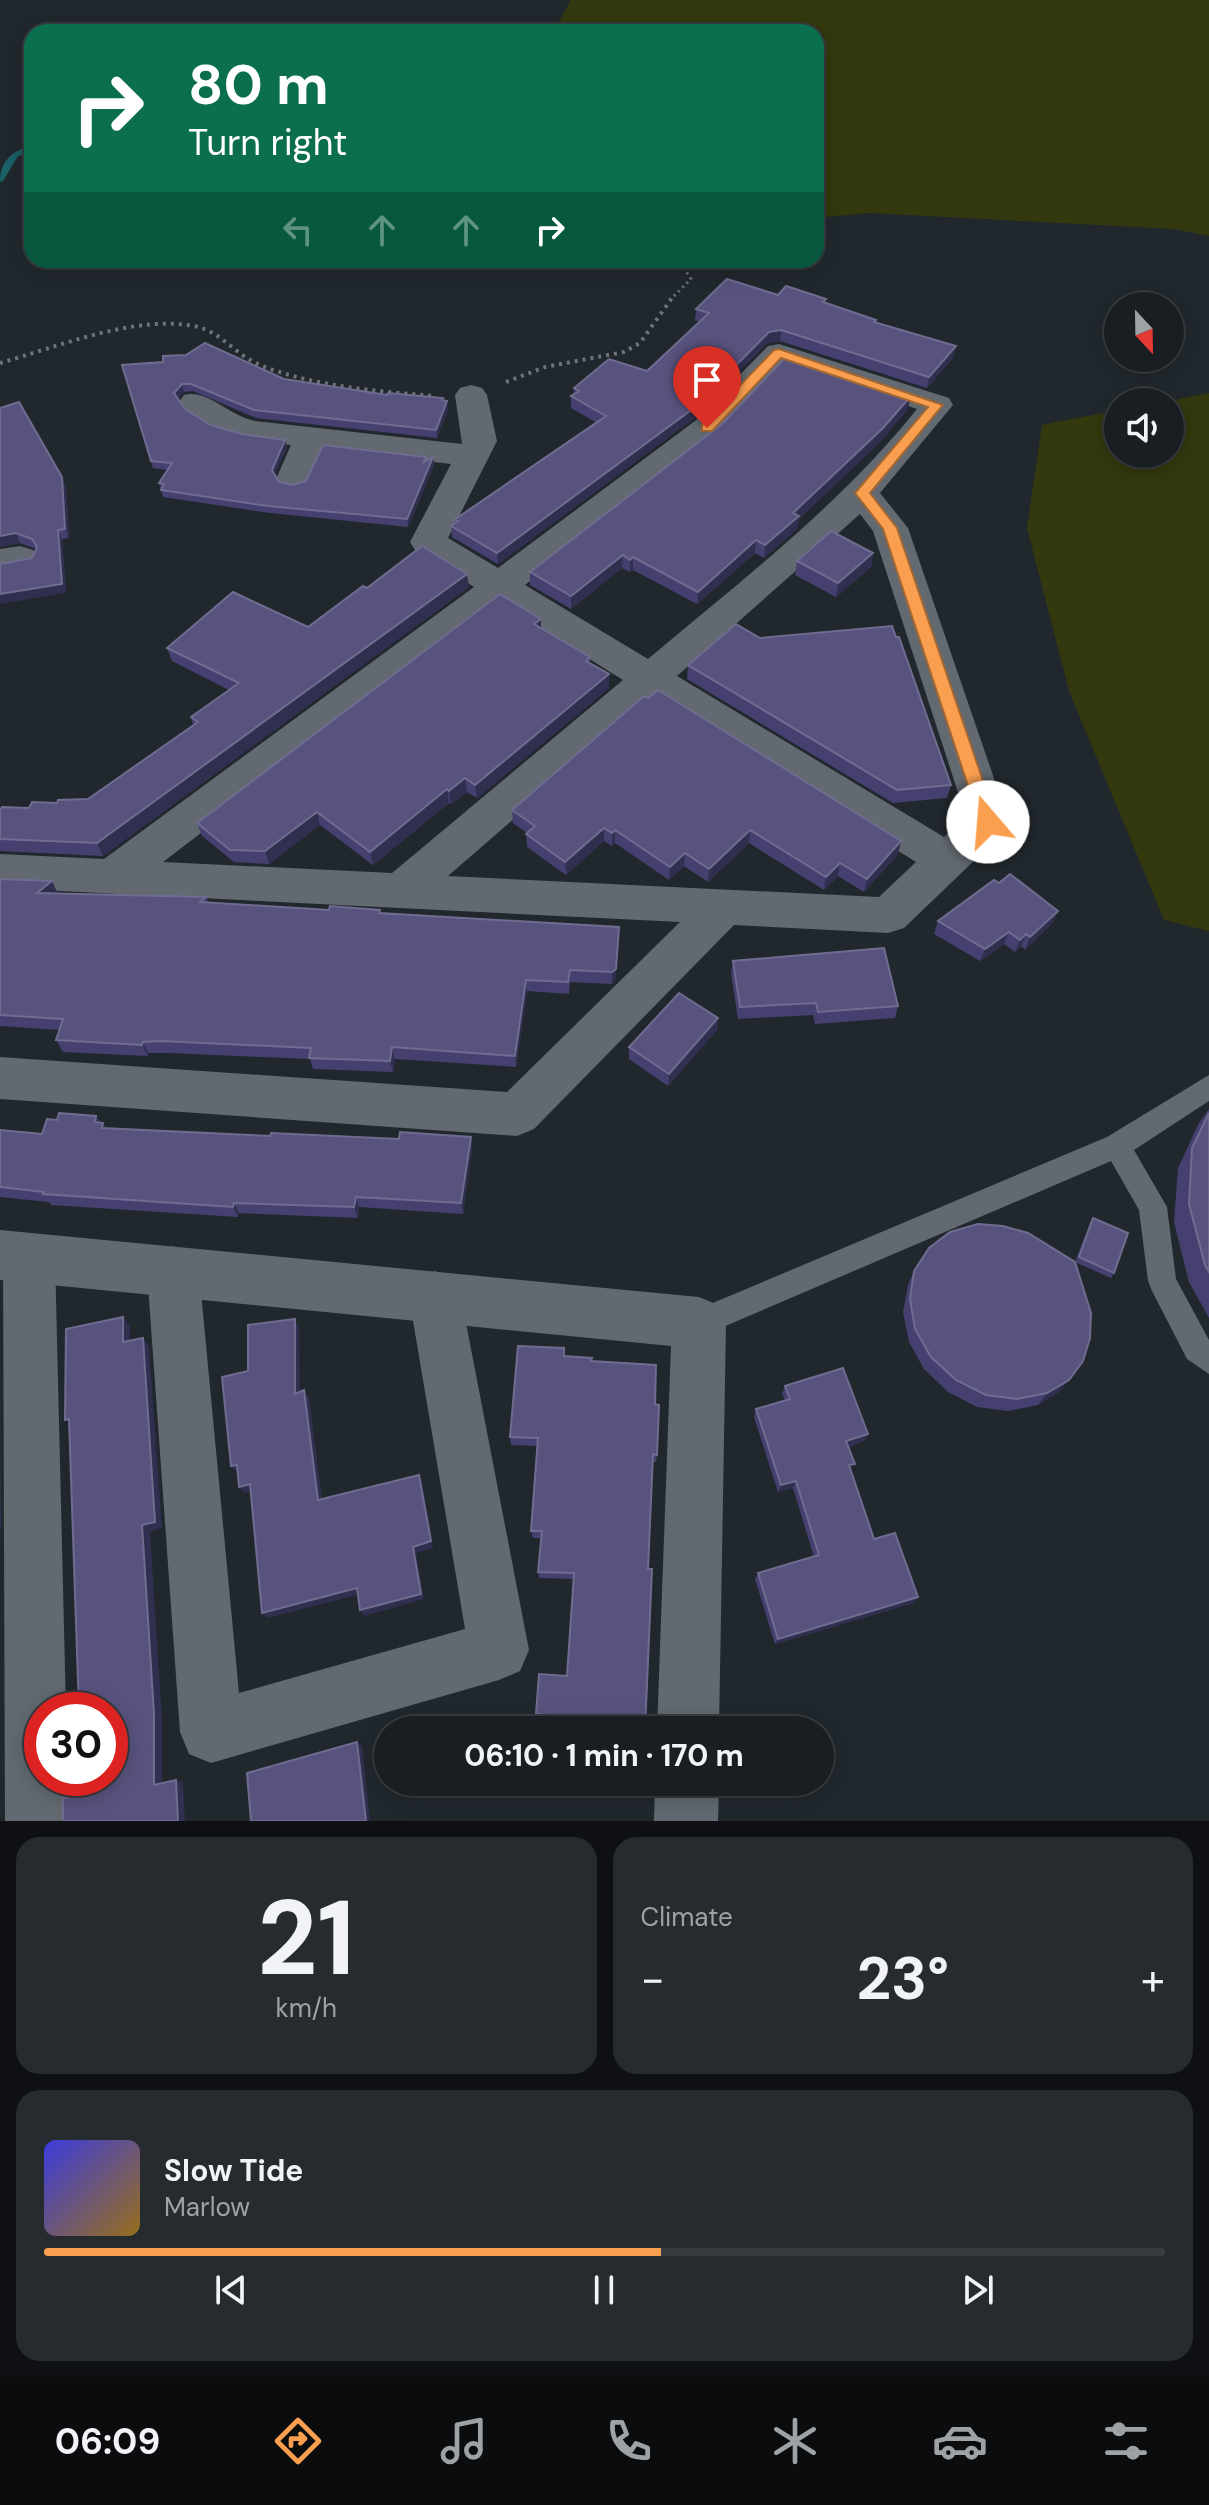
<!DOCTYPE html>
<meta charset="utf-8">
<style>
body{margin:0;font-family:"DM Sans",sans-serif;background:#262b2f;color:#f1f3f6;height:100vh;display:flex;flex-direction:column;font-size:30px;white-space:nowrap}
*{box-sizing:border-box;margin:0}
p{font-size:26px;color:#9fa2a5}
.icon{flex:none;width:44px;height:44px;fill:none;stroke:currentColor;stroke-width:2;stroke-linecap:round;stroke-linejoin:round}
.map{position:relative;height:1821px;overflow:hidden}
.details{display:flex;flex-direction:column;gap:16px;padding:16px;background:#0e1013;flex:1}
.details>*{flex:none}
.guide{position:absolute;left:24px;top:24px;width:800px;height:244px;border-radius:24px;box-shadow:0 4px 20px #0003,0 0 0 2px #373c40;background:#0b6e4f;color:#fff;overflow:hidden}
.needle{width:52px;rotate:158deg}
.fabs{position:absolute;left:1104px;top:292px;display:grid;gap:16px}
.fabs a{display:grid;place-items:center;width:80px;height:80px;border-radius:50%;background:#191e22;box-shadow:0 4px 20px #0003,0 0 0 2px #373c40;font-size:40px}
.speed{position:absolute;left:24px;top:1692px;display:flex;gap:16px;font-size:40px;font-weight:700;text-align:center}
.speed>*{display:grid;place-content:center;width:104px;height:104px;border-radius:50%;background:#191e22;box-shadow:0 4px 20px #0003,0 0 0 2px #373c40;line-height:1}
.speed .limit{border:12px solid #d22;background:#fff;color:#111}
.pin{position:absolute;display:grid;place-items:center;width:68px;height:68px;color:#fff;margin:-82px -34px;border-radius:50% 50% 50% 0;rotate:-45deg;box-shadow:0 0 8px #0007}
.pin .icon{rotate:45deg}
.me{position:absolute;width:88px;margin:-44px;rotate:342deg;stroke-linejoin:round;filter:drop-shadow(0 0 6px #0008)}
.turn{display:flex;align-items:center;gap:28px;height:168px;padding:0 32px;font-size:36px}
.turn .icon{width:104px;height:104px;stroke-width:2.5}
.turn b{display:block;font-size:56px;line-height:68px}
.lanes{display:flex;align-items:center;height:76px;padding:0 32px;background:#0003;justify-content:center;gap:40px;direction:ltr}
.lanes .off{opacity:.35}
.big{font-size:60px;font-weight:700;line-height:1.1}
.details .card{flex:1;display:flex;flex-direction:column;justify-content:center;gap:12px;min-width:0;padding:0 28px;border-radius:24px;background:#262b2f}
.details .dial{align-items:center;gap:0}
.dial b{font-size:104px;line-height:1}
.song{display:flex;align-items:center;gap:24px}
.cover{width:96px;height:96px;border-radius:12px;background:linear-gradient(135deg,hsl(240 70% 55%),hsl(40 70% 35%))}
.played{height:8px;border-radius:4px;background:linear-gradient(90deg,#fa9f4f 55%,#373c40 55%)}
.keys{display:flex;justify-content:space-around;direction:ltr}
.heat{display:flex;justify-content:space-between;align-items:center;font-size:44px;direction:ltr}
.details .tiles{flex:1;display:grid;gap:16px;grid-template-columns:1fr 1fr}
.card:last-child{grid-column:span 2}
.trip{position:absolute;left:374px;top:1716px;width:460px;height:80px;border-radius:40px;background:#191e22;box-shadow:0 4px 20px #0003,0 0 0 2px #373c40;font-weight:700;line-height:80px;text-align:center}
.tabs{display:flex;height:128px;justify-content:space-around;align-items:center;background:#0a0c0e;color:#9fa2a5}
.tabs .icon{width:56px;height:56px}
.tabs .active{color:#fa9f4f}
.tabs b{font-size:36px;color:#f1f3f6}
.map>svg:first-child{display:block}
.green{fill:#33380e}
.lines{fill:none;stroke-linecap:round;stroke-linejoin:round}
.stream{fill:#1a6168;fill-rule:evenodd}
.path-far1{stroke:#6e7478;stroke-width:3;stroke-dasharray:2 4;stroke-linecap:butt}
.path{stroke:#6e7478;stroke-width:4;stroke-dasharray:3 5;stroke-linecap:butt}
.lane{fill:#626970;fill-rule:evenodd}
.street{fill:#626970;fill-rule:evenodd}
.secondary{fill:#626970;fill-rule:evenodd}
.wall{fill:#464070}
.shaded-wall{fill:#302f4f}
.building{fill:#58537e;stroke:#6f6c90;stroke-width:2}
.route{fill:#fa9f4f;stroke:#a26733;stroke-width:2}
</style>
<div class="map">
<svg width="1209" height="1821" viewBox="0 0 1209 1821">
<rect width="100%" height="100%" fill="#21282d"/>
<g class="green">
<path d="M571,0h638v236l-35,-7 -306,-16 -52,5v-186h-263z"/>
<path d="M1209,393v538l-45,-11 -95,-229 -42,-163 15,-103 76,-15v44h52v-52h-7z"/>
</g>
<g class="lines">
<path class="stream" d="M32,145v6l-14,5 -15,25 -3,1c0,-22 13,-31 32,-37z"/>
<g class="path-far1">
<path d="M667,260l17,8 7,11 -21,21"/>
<path d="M519,266l24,-6"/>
</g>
<g class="path">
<path d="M0,363c58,-16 138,-50 198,-36 24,6 39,29 62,38 55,22 117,26 175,31"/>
<path d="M506,382l39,-15 79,-15 16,-9 32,-45"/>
</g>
<path class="lane" d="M1209,1075v26l-75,49 33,57 9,72 33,61v34l-22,-15 -35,-68 -4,-10 -9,-71 -28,-49 -402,172 -10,4 -10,-4 -5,-10 5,-10 418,-176z"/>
<g class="street">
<path d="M779,344l170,54 4,7 -73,88 28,35 101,294 -6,11 -99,95 -16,5 -154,-8 -200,204 -17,7 -517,-37v-42l507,35 173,-170 -680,-34v-34l104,5 370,-272 -59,-37 -5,-8 41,-78 -128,-15 -18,38 -12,3 -12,-3 -5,-8 15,-34c-40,-4 -88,-7 -112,-43l5,-7c24,-6 43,20 71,26l207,23 -7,-49 5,-7 11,-3 11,3 5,7 10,46 -49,97 50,30 197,-147 73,-75zM785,365l132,44c-77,96 -175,171 -269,250l-123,-74 194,-150zM860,514l13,17 93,286 -22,20 -267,-161zM501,604l122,76 -231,193 -229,-11zM653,698l263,164 -37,35 -431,-21z"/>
<path d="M20,546l13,4 5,8 -5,8 -33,7v-24z"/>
<path d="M29,1233l18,8 8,17 11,452h-24v68h26l1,43h-64l-2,-563 8,-17z"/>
<path d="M173,1246l18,7 8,18 40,422 226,-64 -56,-332 7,-18 19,-8 19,8 7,18 68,353 -9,21 -21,9 -288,83 -22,-9 -9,-22 -33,-461 8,-18z"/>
</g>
<g class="secondary">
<path d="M0,1230l699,67 19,8 8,18 -7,407h-62l14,-384 -671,-66z"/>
<path d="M655,1782h64l-1,39h-64z"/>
</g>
</g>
<g class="wall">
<path d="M778,295l48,8 50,20 80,23 -3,12 -26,30 -147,-47 -13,2 -74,76 -195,145 -46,-27 -1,-11 3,-2v-4l143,-97 -26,-15v-12l3,-1v-7l73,-17 53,-49 -5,-2 1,-11z"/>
<path d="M122,365l162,14 103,16 56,3 5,11 -11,29 -181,-20 -63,-27 -9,1 -6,6 7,11 26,16 31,9 43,6 2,8 -13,27 5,7 13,3 135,-24 6,-4 1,8 -26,62 -138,-14 -107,-16 -4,-14 8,-13 -14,-2z"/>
<path d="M908,409l-27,32 -82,78 -2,10 -33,29 -9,-5 -58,51 -64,-34 -3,2 -8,-4 -51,41 -41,-24v-13z"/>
<path d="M66,487l3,51 -7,1 4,54 -34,-35 4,-9 -16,-6 -20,4z"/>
<path d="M873,553l-2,14 -35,30 -41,-22 2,-14z"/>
<path d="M469,587l-366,269 -103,-5v-41l29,-2 59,-9 105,-74 -2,-8 38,-27 -57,-29 -5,-13 141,-21 59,-39z"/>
<path d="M541,628l49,29v6l19,25 -132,110 -10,-6 -16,12 -2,-1 -76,62 -53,-40 -51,39 -35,-2 -32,-26 -5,-13z"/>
<path d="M688,665l263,120 -4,13 -54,5 -206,-124z"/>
<path d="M512,810l389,31 -3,13 -34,38 -26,-16 -14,14 -75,-47 -41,39 -24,-16 -15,14 -54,-37 -3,3 -8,-5 -38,34 -39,-28 -1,-13 1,-1 -14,-10z"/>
<path d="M0,879l58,15 148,3 2,5 411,25 -4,54 -3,3 -42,-2 -1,12 -42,-3 -11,76 -121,-8 -2,13 -80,-3 -3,-10 -142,-6h-20v3l-85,-4 -7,-12 3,-10 -59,-4z"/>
<path d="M999,883l59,28 -6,12 -27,27 -4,-4 -6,6 -11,-8 -24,17 -46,-27 4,-13z"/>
<path d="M733,961l165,45 -3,12 -80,6 -2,-9 -75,4 -7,-46z"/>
<path d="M718,1018l-1,12 -49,56 -39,-27v-12z"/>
<path d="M1209,1109v209l-20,-36 -15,-60 4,-54 21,-45z"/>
<path d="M96,1116l4,6 3,1 4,6 163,7 129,3 72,-2 1,11 -9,66 -104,-7 -1,11 -119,-5 -1,4 -187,-12 -2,-3 -49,-5v-67l42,4 15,-14z"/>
<path d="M1093,1218l21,55 -3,5 -36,-16 15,-39z"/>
<path d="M914,1271l145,121 -21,13 -30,6 -31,-4 -29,-15 -24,-23 -15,-27 -6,-30 5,-27z"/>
<path d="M564,1348l1,8 27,5 63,43 2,51 -1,7h-4l-88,268 -16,-2v-10h-11l-1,-4 31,-38 7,-97 -35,-1 -1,-6 3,-34h-8l-2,-7 6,-85 -26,-1 -1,-8z"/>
<path d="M785,1386l83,48 -4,7 -16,6 3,24 23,68 44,58 -5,6 -138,41 -20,-65 3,-6 56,-16 -21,-69 -15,4 -24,-75 2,-8 29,-9 -3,-6z"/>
</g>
<g class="shaded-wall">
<path d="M781,330l-1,11 -13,2 -74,76 -195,145 -1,-11 272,-221z"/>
<path d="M956,346l-3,12 -26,30 2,-11z"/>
<path d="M182,384l2,8 -7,8 -3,-7z"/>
<path d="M911,396l-3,13 -27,32 -82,78 -2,10 -33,29 1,-13 28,-32z"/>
<path d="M447,401l1,8 -11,29 -1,-8z"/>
<path d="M285,440l2,8 -14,30 -1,-8z"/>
<path d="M433,457l1,8 -26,62 -1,-8z"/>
<path d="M62,477l4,10 3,51 -4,-9z"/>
<path d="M58,530l4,9 4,54 -66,11v-10z"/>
<path d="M16,533l4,10 -20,4v-11z"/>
<path d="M756,540l-1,13 -58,51 1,-12z"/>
<path d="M873,553l-2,14 -35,30 2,-14z"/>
<path d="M623,555l-1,13 -51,41v-13z"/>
<path d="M633,557v13l-3,2v-12z"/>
<path d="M467,574l2,13 -366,269 -6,-13z"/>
<path d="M541,619v14l-7,-9z"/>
<path d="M609,674v14l-132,110 -2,-13z"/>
<path d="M465,778l2,14 -16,12 -2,-13z"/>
<path d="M447,789l2,14 -76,62 -3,-13z"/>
<path d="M317,812l3,13 -51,39 -4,-13z"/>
<path d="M604,828v13l-38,34 -1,-13z"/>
<path d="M615,830v13l-3,3v-13z"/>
<path d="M750,830l-1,13 -41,39 1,-13z"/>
<path d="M901,841l-3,13 -34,38 3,-13z"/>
<path d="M685,853l-1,13 -15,14 1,-13z"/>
<path d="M840,863l-2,13 -14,14 2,-13z"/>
<path d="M52,881l6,13 -21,-1z"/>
<path d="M1058,911l-6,12 -27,27 5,-13z"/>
<path d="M619,927l-4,54 -3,3v-12z"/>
<path d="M1009,932l-5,12 -24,17 5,-12z"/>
<path d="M1026,934l-5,12 -6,6 5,-12z"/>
<path d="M526,980l1,11 -11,76 -1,-11z"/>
<path d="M718,1018l-1,12 -49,56 1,-12z"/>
<path d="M143,1042l5,11v3l-6,-11z"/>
<path d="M392,1047l3,12 -2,13 -3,-11z"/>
<path d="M96,1116l6,9 1,-2 7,11 -2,5 -13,-17z"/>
<path d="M471,1137l1,11 -9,66 -2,-11z"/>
<path d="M356,1197l3,10 -1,11 -4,-11z"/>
<path d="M234,1203l5,10 -1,4 -5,-10z"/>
<path d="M123,1317l7,9v25l-7,-9z"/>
<path d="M295,1319l4,9 1,74 -5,-8z"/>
<path d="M0,1335l1,194h-1z"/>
<path d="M143,1338l6,9 13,181 -12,4 12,186v70l-8,-3 -12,-260z"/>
<path d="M1069,1380l-10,12 -21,13 9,-12z"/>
<path d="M304,1390l5,8 14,109 -5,-7z"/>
<path d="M868,1434l-4,7 -21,7 3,-7z"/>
<path d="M237,1465l5,7 -5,1 -6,-7z"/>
<path d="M419,1475l3,7 11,66 -17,5 8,46 -60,17 -4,-6 53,-63z"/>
<path d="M796,1481l-3,7 -15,4 3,-7z"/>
<path d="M250,1484l6,6 -12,3 -5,-6z"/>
<path d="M357,1588l3,6 -92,24 -6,-5z"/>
<path d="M918,1597l-5,6 -138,41 3,-5z"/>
<path d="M357,1742l5,4 8,75h-4z"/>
<path d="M176,1780l7,2 2,39h-7z"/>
</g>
<g class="building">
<path d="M727,279l51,16 8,-9 40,13 -3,3 53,18 -2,2 82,24 -27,31 -148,-47 -12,2 -75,76 -197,145 -46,-27 7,-5 -4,-1 152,-104 -35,-20 8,-5 -5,-3 35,-29 38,12 62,-58 -13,-4z"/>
<path d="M205,343l79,36 103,16 1,-2 55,5 -1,2 5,1 -11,29 -182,-20 -63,-26h-9l-8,9 11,16 26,16 31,9 43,6 -13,30 7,12 13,3 14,-4 17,-36 103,12 -2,5 9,-5 -26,62 -139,-13 -107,-16 3,-6 -5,-1 13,-20 -21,-2 -29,-96 41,-3v-6l23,-1z"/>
<path d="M787,356l124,40 -28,32 -90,85 6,3 -34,29 -9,-5 -58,52 -65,-35 -3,3 -7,-5 -52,41 -41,-24 192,-148z"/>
<path d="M19,402l43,75 3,52 -7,1 4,54 -62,10v-30l32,-6 5,-11 -5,-8 -16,-6 -16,3v-128z"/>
<path d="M831,531l42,22 -35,30 -41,-22z"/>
<path d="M422,546l45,28 -370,269 -97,-4v-29l2,-3 27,1 3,-6 25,1 1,-3 30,-1 110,-77 -7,-5 48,-34 -72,-35 66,-56 75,35 55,-41 4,2z"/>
<path d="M500,594l41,25 -7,5 56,33 -4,4 23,13 -134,111 -10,-7 -16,13 -2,-2 -77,63 -53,-40 -52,39 -35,-1 -33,-27z"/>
<path d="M736,624l24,14 132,-12 4,11h3l52,148 -54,5 -209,-125z"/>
<path d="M658,690l243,151 -34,38 -27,-16 -14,14 -76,-47 -41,39 -24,-16 -15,14 -55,-37 -3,3 -8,-5 -39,34 -39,-28 9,-8 -23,-16 132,-114 4,2z"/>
<path d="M1010,874l48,37 -28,26 -4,-3 -6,6 -11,-8 -24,17 -47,-28 56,-41 5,3z"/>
<path d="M0,879l52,2 -15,12 169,4 -6,5 129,8 1,-4 50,4 -1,3 240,14 -3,42 -4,3 -42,-2 -2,12 -42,-2 -11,76 -123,-9 -2,14 -81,-3 2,-10 -149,-7 -19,1 -1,3 -86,-5 7,-21 -63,-4z"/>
<path d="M884,948l14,58 -80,6 -2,-9 -76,4 -7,-46z"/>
<path d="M679,993l39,25 -49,56 -40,-27z"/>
<path d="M59,1113l37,3 -1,6 8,1 -1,5 168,8 1,-3 128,6 1,-7 71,5 -10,66 -105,-6 -2,10 -120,-4 -1,4 -190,-13 1,-2 -44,-5v-57l42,4 5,-15 10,1z"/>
<path d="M1209,1113v159l-4,-7 -16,-61 3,-56z"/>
<path d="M1093,1218l35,15 -14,40 -35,-16z"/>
<path d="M978,1224l25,2 25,7 47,29 16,51 -1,25 -7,23 -14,19 -22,13 -30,6 -31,-4 -30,-15 -25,-23 -16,-28 -5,-30 4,-28 15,-23 21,-16z"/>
<path d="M123,1317v25l20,-4 12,184 -13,3 12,189v71l22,-5 2,41h-115v-23l20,-5 -1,-15h28v-68h-31l-10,-291 -4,1 1,-91z"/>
<path d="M295,1319v75l9,-4 14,110 101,-25 12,66 -18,6 8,47 -61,16 -3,-22 -95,25 -12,-129 -11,3 -2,-22 -6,1 -9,-89 26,-6v-46z"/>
<path d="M518,1346l46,2v8l28,2 -1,3 65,4 -1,39 4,1 -2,50 -4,-1 -5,115h4l-7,161h-81v-4l-17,-1 2,-10 -13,-1 3,-40 28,2 7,-103 -36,-1 4,-41h-11l7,-93 -28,-1z"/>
<path d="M843,1368l25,66 -22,7 9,23 -6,1 25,74 21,-6 23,64 -140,42 -20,-66 61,-18 -23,-74 -15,4 -25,-76 34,-10 -5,-13z"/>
<path d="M357,1742l9,79h-115l-4,-48z"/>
</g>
<path class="route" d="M779,349l164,56 -73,88 27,35 100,294 -2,5h-13l-2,-5 -97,-293 -28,-36 73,-86 -147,-49 -69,73h-10v-6l72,-75z"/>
</svg>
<div class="fabs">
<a><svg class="needle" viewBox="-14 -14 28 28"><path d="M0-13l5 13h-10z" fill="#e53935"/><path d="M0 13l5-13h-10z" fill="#9fa2a5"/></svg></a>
<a><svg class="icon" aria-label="sound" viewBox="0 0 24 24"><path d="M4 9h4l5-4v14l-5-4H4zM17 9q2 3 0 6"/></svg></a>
</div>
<div class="speed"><div class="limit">30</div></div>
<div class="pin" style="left:707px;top:428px;background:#d93025"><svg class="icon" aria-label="arrive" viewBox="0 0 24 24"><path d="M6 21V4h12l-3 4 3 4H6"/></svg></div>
<svg class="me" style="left:988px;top:822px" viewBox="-20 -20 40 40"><circle r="19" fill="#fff"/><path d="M0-13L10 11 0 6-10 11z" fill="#fa9f4f"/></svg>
<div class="trip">06:10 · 1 min · 170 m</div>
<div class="guide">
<div class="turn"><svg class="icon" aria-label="right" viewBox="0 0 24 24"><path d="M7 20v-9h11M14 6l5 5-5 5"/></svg><div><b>80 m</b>Turn right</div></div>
<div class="lanes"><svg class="icon off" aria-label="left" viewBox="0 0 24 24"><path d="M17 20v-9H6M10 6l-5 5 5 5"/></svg><svg class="icon off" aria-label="ahead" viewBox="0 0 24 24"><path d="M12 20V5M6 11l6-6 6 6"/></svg><svg class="icon off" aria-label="ahead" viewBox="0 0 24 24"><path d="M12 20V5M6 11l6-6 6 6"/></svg><svg class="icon" aria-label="right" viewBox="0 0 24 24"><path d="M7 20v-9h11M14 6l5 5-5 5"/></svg></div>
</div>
</div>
<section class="details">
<div class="tiles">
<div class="card dial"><b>21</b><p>km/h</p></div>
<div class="card"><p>Climate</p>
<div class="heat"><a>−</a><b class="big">23°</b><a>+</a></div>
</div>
<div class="card">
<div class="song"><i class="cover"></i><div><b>Slow Tide</b><p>Marlow</p></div></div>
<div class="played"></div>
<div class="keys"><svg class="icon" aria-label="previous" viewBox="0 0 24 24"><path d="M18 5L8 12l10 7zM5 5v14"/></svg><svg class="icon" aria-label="pause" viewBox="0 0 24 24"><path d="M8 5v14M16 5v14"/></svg><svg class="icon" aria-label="next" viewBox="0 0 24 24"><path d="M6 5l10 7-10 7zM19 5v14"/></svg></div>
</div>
</div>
</section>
<nav class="tabs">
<b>06:09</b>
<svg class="icon active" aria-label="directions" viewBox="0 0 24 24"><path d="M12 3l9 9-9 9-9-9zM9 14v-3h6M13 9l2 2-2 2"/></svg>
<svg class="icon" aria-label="music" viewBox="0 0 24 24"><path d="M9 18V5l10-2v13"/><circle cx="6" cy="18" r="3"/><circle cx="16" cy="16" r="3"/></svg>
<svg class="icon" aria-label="phone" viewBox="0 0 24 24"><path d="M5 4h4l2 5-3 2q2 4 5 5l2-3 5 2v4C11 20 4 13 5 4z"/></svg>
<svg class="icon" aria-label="climate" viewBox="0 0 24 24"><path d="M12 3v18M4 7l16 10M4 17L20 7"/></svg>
<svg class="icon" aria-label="car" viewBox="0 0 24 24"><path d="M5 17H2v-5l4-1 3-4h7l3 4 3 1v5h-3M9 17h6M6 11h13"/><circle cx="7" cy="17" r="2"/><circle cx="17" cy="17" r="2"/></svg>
<svg class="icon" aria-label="filters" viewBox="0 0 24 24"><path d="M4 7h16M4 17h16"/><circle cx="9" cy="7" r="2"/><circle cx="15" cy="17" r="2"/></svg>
</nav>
